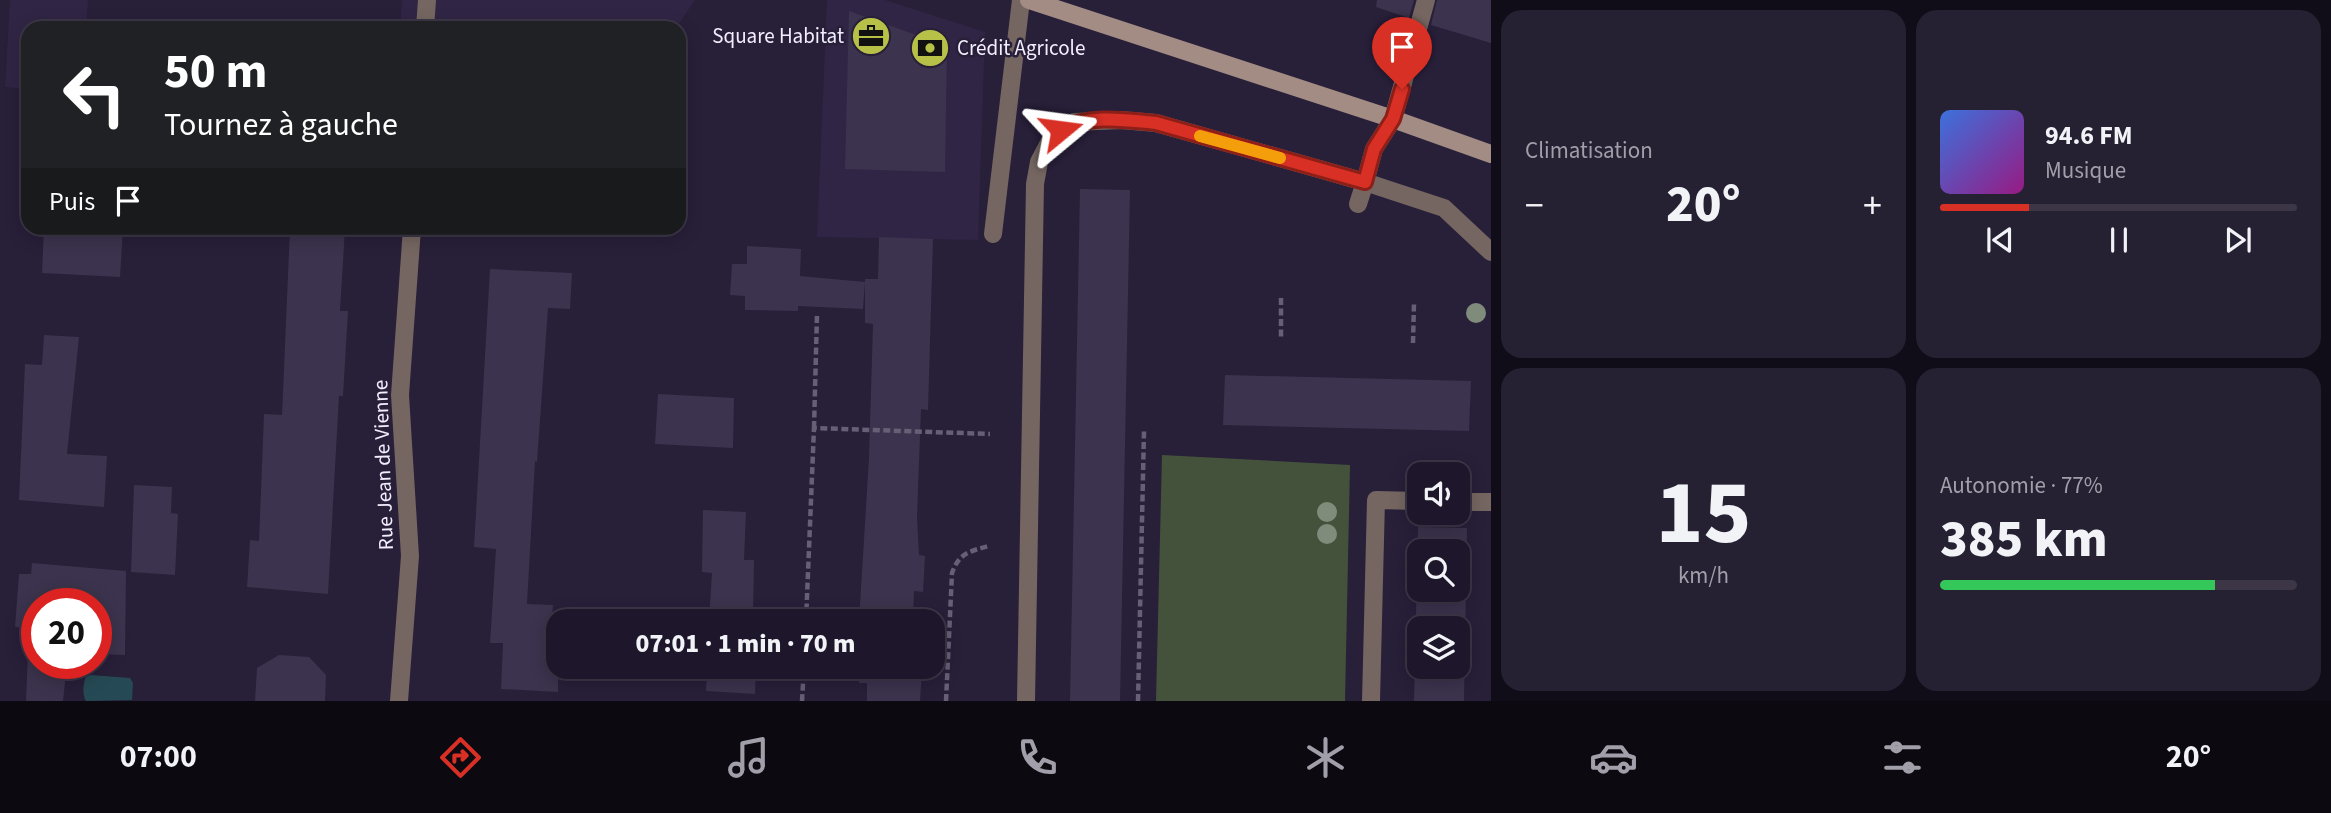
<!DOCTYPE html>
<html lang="fr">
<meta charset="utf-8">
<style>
body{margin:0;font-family:"Source Sans 3",sans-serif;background:#262033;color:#f1f3f6;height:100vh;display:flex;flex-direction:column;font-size:26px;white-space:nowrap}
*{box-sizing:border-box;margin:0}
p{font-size:23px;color:#a19fa9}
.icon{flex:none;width:38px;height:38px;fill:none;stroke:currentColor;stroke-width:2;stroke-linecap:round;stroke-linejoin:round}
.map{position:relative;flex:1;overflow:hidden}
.drawer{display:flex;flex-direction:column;gap:10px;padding:10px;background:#100d18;width:840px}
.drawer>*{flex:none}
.hud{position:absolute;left:21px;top:21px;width:665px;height:214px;border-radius:21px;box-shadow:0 4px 18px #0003,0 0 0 2px #3c3647;background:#202124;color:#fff;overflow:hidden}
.fabs{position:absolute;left:1407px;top:462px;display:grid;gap:14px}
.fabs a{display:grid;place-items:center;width:63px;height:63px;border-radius:14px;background:#1e172b;box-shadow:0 4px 18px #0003,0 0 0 2px #3c3647;font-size:35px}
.speed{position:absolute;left:21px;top:588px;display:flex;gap:14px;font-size:35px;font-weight:700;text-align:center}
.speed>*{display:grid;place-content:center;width:91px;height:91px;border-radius:50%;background:#1e172b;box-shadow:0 4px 18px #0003,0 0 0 2px #3c3647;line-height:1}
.speed .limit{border:10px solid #d22;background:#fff;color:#111}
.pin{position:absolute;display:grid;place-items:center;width:60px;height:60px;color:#fff;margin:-72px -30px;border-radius:50% 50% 50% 0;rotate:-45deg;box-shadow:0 0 7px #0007}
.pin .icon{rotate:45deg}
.me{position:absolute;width:77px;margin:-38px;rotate:74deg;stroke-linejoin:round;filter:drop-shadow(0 0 5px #0008)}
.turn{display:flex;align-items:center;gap:24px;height:147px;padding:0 28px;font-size:32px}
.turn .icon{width:91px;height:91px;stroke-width:2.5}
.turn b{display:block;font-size:49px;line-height:60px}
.then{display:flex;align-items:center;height:66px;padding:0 28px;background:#0003;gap:14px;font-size:26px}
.big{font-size:52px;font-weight:800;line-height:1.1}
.drawer .tile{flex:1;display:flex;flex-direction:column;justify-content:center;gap:10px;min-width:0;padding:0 24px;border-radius:21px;background:#262033}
.drawer .dial{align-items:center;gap:0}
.dial b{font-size:91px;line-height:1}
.song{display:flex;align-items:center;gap:21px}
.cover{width:84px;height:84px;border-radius:10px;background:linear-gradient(135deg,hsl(220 70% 55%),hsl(310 70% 35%))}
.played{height:7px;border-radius:4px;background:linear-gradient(90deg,#d93025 25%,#3c3647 25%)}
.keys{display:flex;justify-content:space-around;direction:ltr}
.heat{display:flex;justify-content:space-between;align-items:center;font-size:38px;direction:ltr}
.charge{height:10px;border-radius:5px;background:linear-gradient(90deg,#34c759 77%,#3c3647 0)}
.drawer .tiles{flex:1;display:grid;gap:10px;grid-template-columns:repeat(2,1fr)}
.trip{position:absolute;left:546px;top:609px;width:399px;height:70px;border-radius:21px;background:#1e172b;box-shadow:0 4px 18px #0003,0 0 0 2px #3c3647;font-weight:800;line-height:70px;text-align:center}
.tab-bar{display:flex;height:112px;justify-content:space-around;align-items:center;background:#0c0911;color:#a19fa9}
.tab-bar .icon{width:49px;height:49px}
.tab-bar .current{color:#d93025}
.tab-bar b{font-size:32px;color:#f1f3f6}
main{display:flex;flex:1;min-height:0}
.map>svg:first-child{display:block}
.built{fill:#312545}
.green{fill:#44523b}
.water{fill:#264a55}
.building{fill:#3c334e;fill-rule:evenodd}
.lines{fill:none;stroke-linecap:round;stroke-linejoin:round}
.path{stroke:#675f76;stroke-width:4.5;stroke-dasharray:7 3.5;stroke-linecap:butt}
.service{stroke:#756661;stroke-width:18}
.minor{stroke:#756661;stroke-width:18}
.secondary{stroke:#a38c84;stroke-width:18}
.tree{fill:#7f8c7c}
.route-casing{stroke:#8d1f18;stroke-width:18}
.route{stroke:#d93025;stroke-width:12}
.slow{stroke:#f59e0b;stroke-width:12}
.labels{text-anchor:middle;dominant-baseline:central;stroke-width:5;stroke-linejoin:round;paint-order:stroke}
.poi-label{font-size:21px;fill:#f2eefd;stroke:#281f39;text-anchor:end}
.street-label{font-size:21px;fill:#f2eefd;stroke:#281f39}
</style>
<main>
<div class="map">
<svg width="1491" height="701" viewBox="0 0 1491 701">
<rect width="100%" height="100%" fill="#281f39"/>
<g class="built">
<path d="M10,0h78l-2,28h-58v61l-23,-2z"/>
<path d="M402,0h293l-19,28h-276z"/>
<path d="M827,0h58l100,32 -7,208 -161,-3z"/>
</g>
<path class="green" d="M1162,455l188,10 -5,236h-189z"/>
<path class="water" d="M91,675l39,3 3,5 -1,17 -46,1c-4,-6 -3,-18 0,-24z"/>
<g class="building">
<path d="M1377,0h37l-5,18 -33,-11z"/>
<path d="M1437,0h54v43l-60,-18z"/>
<path d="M849,11l98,35 -2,126 -100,-3z"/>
<path d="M1080,189l50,1 -10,511h-50z"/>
<path d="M44,228h79l-3,49 -78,-4z"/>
<path d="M290,228h55l-5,83h8l-5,85h-4l-11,198 -81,-7 3,-47 9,1 5,-127 18,1z"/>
<path d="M879,237l54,2 -5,171 -7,-1 -4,108 2,38 6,1 -2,36 -9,-1 -1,30h-54l10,-163 4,-134 -8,-1v-44h13z"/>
<path d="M747,246l54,3 -1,27 65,6 -2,27 -65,-3v5l-53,-1v-14l-15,-1 2,-31h15z"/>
<path d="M490,269l82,4 -2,36 -22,-1 -11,154 -2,-1 -8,143 26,1 -2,31h7v56l-57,-3 2,-46h-13l6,-94 -22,-2z"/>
<path d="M44,335l35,2 -12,117 40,2 -3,51 -85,-7 6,-136 17,1z"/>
<path d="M1225,375l246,6 -2,50 -246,-6z"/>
<path d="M658,394l76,4 -1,50 -78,-4z"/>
<path d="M134,485l38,2 -1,26 7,1 -3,61 -44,-3z"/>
<path d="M703,510l43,2 -2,48h10l-1,52h6l-1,9h-49l3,-48 -10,-1z"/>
<path d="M1418,527l49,1 -3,173h-50zM1419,551h39v39h-39zM1419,628h39v39h-39z"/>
<path d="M32,563l94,8 -1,84 -29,-1v-50h-59v59h30l-4,38h-37l3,-73 -14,-1 4,-53h12z"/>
<path d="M279,655l30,2 17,18 -1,26h-70l2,-33z"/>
<path d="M707,667h49l-1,27 -49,-3z"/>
<path d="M860,667h52v2l10,1 -2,31h-53v-18h-8z"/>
</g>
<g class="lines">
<g class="path">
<path d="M1281,298v42"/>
<path d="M1413,343l1,-40"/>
<path d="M814,428l3,-114"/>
<path d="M806,621l8,-193 176,6"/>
<path d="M802,701l2,-34"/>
<path d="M946,701l6,-128c7,-20 18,-22 37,-27"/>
<path d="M1138,701l6,-270"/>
</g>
<g class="service">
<path d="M1426,0l-33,119 -19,30 -9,33 79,26 47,44"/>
<path d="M993,234l28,-234"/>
<path d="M1458,502h33"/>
<path d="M1026,701l9,-517 4,-22 11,-21 24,-19 47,-2 35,3 209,59 -7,22"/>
<path d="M1371,701l5,-201 43,1"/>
</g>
<g class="minor">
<path d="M425,28l2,-28"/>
<path d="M399,701l11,-145 -10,-161 12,-167"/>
</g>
<path class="secondary" d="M1029,0l364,119 98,35"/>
</g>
<g class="tree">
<circle cx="1476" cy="313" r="10"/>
<circle cx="1327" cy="512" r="10"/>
<circle cx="1327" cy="534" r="10"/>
</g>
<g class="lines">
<g class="route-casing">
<path id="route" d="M1061,130c26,-16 65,-10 95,-7l209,59 9,-33 19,-30 9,-30"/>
</g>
<use href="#route" class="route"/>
<path class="slow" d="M1200,136l80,22"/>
</g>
<defs>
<g id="office-disc" transform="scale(2.0125)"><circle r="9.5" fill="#b8c147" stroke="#281f39"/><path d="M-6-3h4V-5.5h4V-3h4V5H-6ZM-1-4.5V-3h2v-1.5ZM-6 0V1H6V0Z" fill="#111"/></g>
<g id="bank-disc" transform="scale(2.0125)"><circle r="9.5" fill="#b8c147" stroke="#281f39"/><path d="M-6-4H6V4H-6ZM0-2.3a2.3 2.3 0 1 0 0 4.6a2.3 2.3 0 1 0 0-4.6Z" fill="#111"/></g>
</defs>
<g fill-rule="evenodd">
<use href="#office-disc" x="871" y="36"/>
<use href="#bank-disc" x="930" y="48"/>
</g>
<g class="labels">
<g class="poi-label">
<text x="844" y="36">Square Habitat</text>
<text x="957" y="48" text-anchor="start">Crédit Agricole</text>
</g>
<g class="street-label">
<text transform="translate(383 465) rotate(-92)">Rue Jean de Vienne</text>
</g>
</g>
</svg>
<div class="fabs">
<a><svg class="icon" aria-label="sound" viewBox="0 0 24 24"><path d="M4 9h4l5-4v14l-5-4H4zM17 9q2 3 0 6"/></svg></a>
<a><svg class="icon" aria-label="search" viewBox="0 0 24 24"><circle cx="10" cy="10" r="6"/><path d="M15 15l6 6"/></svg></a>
<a><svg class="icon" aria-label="layers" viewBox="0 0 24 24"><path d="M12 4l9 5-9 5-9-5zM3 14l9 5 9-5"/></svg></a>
</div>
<div class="speed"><div class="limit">20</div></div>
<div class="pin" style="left:1402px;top:89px;background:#d93025"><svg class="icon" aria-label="arrive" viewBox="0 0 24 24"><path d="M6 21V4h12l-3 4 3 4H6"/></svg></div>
<svg class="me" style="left:1061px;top:130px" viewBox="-20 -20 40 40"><path d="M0-17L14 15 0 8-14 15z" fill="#d93025" stroke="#fff" stroke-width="4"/></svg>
<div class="trip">07:01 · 1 min · 70 m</div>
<div class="hud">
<div class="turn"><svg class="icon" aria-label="left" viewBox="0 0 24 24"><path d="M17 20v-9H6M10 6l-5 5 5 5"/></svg><div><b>50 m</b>Tournez à gauche</div></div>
<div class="then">Puis<svg class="icon" aria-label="arrive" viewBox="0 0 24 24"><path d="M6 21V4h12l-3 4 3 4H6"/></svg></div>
</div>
</div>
<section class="drawer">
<div class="tiles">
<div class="tile"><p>Climatisation</p>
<div class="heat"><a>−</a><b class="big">20°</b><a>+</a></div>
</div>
<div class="tile">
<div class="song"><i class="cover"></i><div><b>94.6 FM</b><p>Musique</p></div></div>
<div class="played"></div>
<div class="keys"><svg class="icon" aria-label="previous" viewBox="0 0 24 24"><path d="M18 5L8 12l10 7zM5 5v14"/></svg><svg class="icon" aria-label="pause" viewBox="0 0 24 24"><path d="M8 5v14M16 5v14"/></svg><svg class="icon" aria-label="next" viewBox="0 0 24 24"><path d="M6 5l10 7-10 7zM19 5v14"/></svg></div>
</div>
<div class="tile dial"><b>15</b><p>km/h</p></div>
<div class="tile"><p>Autonomie · 77%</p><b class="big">385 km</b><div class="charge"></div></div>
</div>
</section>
</main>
<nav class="tab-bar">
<b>07:00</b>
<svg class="icon current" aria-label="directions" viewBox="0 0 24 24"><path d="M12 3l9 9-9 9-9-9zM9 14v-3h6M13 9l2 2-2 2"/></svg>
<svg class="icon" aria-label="music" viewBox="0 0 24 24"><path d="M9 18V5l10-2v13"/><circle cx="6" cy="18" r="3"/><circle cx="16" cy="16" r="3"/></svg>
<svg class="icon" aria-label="phone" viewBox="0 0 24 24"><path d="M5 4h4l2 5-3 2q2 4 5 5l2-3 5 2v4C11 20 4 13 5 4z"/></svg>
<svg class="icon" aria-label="climate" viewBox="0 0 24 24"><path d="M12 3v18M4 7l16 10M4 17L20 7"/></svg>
<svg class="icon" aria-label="car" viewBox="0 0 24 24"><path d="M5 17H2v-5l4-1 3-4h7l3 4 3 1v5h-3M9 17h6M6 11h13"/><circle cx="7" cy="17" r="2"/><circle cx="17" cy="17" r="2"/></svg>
<svg class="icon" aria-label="filters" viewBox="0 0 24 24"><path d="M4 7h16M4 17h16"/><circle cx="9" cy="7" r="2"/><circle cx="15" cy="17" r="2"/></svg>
<b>20°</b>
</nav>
